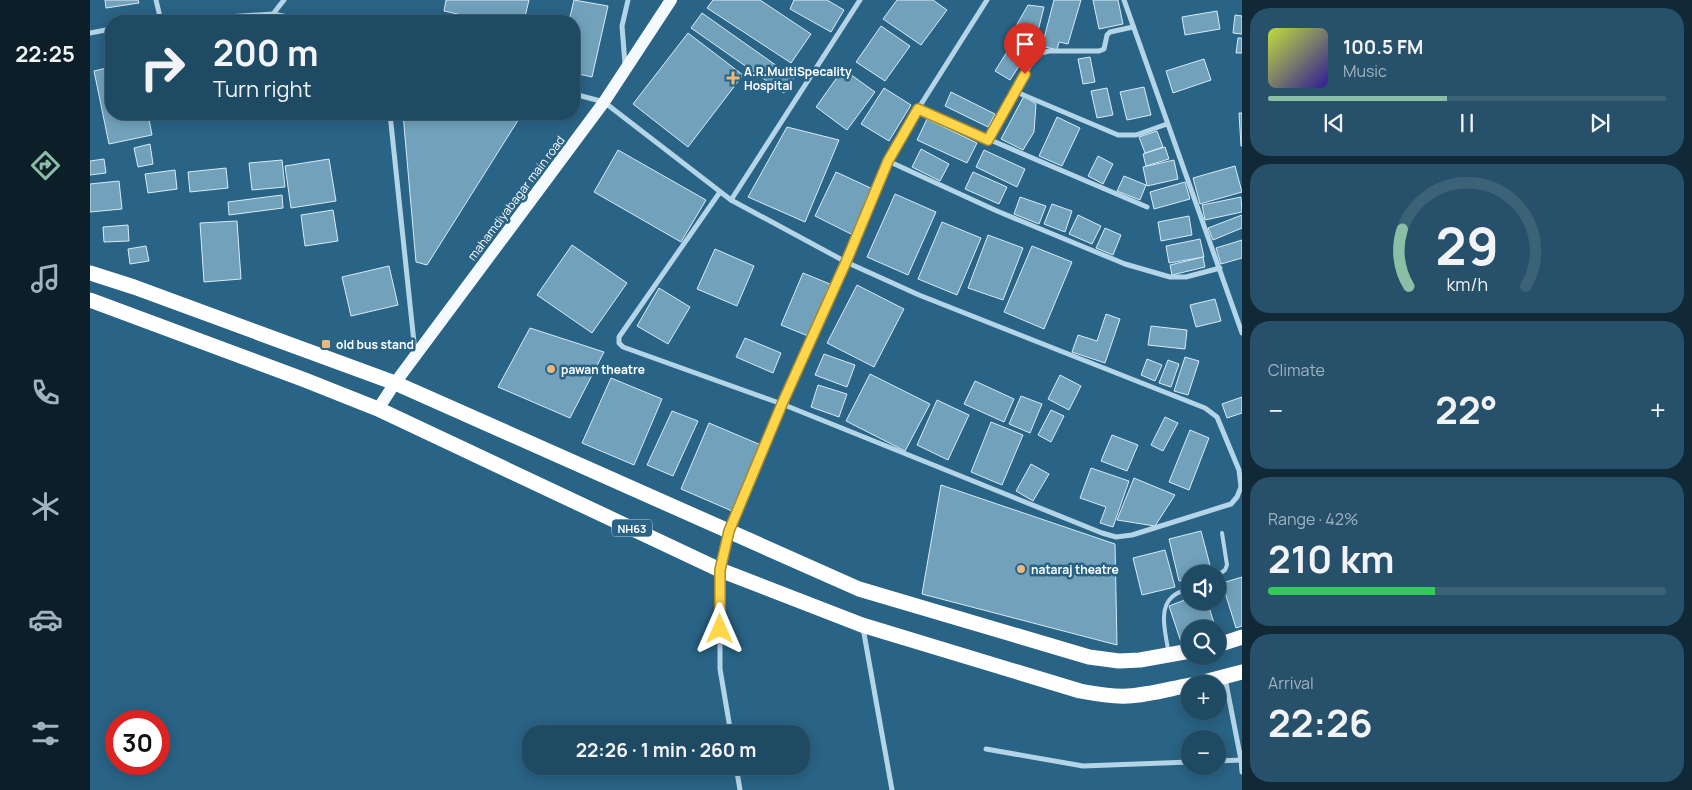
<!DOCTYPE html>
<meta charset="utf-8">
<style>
body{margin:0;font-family:Manrope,sans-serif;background:#27516a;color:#f1f3f6;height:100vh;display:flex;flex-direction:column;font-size:19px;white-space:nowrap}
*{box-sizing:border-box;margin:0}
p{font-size:16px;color:#a1b3bf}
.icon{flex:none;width:28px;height:28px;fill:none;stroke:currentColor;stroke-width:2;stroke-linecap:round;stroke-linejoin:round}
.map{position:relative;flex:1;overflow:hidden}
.side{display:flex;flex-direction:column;gap:8px;padding:8px;background:#112937;width:450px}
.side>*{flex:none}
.hud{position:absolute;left:15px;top:15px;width:475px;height:105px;border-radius:20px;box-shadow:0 2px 12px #0003,0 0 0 1px #3c6278;background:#1f4a64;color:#f1f3f6;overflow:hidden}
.controls{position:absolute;left:1091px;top:565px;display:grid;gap:10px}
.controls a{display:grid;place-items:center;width:45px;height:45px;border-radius:50%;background:#1f4a64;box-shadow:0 2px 12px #0003,0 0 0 1px #3c6278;font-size:25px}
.speed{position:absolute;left:15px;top:710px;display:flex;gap:10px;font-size:25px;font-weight:700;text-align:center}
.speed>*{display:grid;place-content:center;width:65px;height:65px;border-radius:50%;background:#1f4a64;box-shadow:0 2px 12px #0003,0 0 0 1px #3c6278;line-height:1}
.speed .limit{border:8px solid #d22;background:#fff;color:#111}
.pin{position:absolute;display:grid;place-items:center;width:42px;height:42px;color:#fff;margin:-51px -21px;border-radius:50% 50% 50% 0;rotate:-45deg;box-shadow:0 0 5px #0007}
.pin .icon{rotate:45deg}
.me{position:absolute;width:55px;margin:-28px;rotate:0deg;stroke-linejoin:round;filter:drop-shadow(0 0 4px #0008)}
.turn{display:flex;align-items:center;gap:18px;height:105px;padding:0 25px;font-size:22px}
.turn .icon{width:65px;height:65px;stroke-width:2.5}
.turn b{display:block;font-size:35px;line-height:42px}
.big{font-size:38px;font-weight:700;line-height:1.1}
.side .card{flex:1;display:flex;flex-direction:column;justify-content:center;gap:8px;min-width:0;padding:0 18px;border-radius:20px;background:#27516a}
.side .dial{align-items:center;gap:0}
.dial svg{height:130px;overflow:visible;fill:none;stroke:#3c6278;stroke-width:7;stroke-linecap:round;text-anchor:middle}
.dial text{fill:#f1f3f6;stroke:none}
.song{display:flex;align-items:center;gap:15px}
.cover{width:60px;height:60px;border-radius:8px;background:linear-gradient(135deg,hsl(70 70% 55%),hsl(250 70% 35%))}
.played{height:5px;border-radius:2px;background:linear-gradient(90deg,#8abfa5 45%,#3c6278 45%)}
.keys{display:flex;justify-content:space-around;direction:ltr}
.heat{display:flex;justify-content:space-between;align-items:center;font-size:28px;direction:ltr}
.charge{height:8px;border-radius:4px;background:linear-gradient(90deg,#34c759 42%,#3c6278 0)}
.trip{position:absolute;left:432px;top:725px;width:288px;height:50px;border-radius:20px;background:#1f4a64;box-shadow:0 2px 12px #0003,0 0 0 1px #3c6278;font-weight:700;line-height:50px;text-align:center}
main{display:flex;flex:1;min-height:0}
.dock{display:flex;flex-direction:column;width:90px;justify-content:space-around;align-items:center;background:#0c1e28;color:#a1b3bf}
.dock .icon{width:35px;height:35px}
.dock .on{color:#8abfa5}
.dock b{font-size:22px;color:#f1f3f6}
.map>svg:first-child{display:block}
.building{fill:#71a1bb;stroke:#d7ebf6}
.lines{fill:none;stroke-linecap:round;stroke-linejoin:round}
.lane{stroke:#b4d5e7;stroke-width:4}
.street{stroke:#b4d5e7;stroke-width:5}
.primary{stroke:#f5fafe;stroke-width:12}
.highway{stroke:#fff;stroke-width:15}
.route-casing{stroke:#a68a30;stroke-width:12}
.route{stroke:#ffd54a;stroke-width:9}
.poi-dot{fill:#eeb77b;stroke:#296385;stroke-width:2}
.labels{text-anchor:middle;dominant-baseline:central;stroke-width:5;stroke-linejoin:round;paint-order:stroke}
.shield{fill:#296385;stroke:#bfd0da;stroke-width:1}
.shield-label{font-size:11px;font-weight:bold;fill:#fff}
.poi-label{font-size:12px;font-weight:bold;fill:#fff;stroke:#296385;text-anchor:start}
.street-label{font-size:12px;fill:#fff;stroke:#296385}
</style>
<main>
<nav class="dock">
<b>22:25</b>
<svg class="icon on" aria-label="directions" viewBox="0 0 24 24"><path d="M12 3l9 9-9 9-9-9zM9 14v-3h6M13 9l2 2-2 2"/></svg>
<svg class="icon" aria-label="music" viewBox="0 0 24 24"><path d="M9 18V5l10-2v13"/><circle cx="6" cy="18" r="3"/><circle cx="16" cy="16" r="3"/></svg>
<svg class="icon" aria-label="phone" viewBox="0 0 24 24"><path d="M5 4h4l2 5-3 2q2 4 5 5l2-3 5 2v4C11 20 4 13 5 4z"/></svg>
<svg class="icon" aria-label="climate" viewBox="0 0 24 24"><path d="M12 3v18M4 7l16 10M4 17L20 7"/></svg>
<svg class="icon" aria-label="car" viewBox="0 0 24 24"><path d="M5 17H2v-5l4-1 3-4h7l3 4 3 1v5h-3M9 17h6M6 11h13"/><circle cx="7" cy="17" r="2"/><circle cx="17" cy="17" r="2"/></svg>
<svg class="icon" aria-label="filters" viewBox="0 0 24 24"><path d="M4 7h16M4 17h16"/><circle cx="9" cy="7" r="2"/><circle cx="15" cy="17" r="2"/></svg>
</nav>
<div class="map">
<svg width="1152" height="790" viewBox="0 0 1152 790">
<rect width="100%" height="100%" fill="#296385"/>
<g class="building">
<path d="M15,0h33l1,3 -33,5z"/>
<path d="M356,0h83l-5,21h-35l-45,-10z"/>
<path d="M484,0l34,6 -16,71 -18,-4v-52h-5z"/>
<path d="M623,0h47l51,34 -20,29 -84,-55z"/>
<path d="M704,0h33l17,10 -13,22 -41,-23z"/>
<path d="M807,0h36l14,10 -26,35 -38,-26z"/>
<path d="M964,0h27l-13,44 -9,-2 -2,8 -15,-4z"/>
<path d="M1003,0h25l5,24 -24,5z"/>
<path d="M938,5l16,2 -8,32 -24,-6z"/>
<path d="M1127,11l3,18 -35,6 -3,-18z"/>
<path d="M612,13l92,65 -10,15 -93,-65z"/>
<path d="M1145,15l7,1v18l-9,-1z"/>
<path d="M791,26l29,20 -25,35 -29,-19z"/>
<path d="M598,33l55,42 -55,72 -55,-43z"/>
<path d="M1148,38h4v15h-6z"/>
<path d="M922,44l15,10 -17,26 -15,-9z"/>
<path d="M1000,57l5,25 -12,2 -5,-25z"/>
<path d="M1114,59l7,21 -38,13 -7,-22z"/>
<path d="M21,67v47h37l4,21 -43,9 -15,-73z"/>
<path d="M753,69l32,23 -28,38 -31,-23z"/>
<path d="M1054,87l7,28 -24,5 -7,-28z"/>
<path d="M794,88l27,17 -22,36 -28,-17z"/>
<path d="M1017,88l6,27 -16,3 -6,-27z"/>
<path d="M861,92l44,22 -7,13 -43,-21z"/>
<path d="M934,96l12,8 -2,28 -11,18 -22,-11z"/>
<path d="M1149,113h3v33h-1z"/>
<path d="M313,114h119l-95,151 -11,-3z"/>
<path d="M967,117l23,11 -18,38 -23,-10z"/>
<path d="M837,119l50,24 -10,20 -50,-23z"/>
<path d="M697,127l52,13 -34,82 -57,-25z"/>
<path d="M1067,131l6,16 -18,6 -6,-16z"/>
<path d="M60,144l3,20 -15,3 -4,-19z"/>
<path d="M1075,147l4,12 -23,7 -3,-12z"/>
<path d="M831,149l28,15 -9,17 -28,-14z"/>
<path d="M528,150l88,50 -25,42 -87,-50z"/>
<path d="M894,150l41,19 -8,18 -41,-20z"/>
<path d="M1008,156l15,8 -10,20 -15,-8z"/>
<path d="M14,159l2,14 -16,2v-14z"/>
<path d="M239,159l7,42 -45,7 -6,-42z"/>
<path d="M192,160l3,27 -33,3 -3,-27z"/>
<path d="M1084,160l4,19 -31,7 -4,-19z"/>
<path d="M1145,166l7,26 -42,12 -7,-26z"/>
<path d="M136,168l2,20 -38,4 -2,-20z"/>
<path d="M85,170l2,19 -29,4 -3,-19z"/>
<path d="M746,172l39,18 -22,45 -38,-19z"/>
<path d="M883,172l34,15 -8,17 -34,-15z"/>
<path d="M1034,176l22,9 -6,15 -23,-9z"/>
<path d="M29,181l3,28 -32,3v-28z"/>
<path d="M1095,182l5,17 -36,10 -4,-17z"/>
<path d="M805,194l41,18 -28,63 -41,-18z"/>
<path d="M192,195l1,13 -54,7 -1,-13z"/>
<path d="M930,197l26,9 -7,18 -25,-10z"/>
<path d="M1151,197l1,15 -37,8 -3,-15z"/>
<path d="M962,204l20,7 -7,21 -21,-8z"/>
<path d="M243,210l5,31 -33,5 -4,-31z"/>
<path d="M988,215l23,11 -9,18 -23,-10z"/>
<path d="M1152,215v13l-29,12 -5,-12z"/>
<path d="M1099,216l3,19 -31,6 -3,-19z"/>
<path d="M147,221l4,58 -37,3 -4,-59z"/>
<path d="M852,222l39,16 -24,57 -39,-16z"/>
<path d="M38,225l1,16 -25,1 -1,-15z"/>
<path d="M1015,228l16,7 -8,20 -17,-7z"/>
<path d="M898,235l35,13 -20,52 -35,-12z"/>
<path d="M1110,239l4,18 -35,6 -3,-17z"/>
<path d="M1152,240v18l-21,6 -5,-16z"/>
<path d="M482,245l55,38 -35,50 -55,-38z"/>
<path d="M56,246l3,15 -19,3 -2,-15z"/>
<path d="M942,246l40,16 -28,67 -40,-17z"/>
<path d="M625,249l39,17 -17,40 -40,-17z"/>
<path d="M1113,257l2,10 -33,8 -2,-10z"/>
<path d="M299,266l9,39 -47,11 -9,-39z"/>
<path d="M713,273l27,11 -22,52 -27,-11z"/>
<path d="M767,285l47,24 -30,58 -47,-24z"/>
<path d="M569,288l31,19 -22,37 -31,-18z"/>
<path d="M1125,299l6,22 -25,6 -6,-22z"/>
<path d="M1016,314l14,5 -15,44 -33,-11 6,-17 19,6z"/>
<path d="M1061,326l36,4 -2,19 -37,-4z"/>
<path d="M440,328l74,24 -34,66 -72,-31z"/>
<path d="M655,338l36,15 -8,20 -37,-16z"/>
<path d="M734,354l31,11 -8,22 -32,-12z"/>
<path d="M1095,357l14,4 -11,34 -14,-4z"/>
<path d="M1057,359l15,6 -7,16 -14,-6z"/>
<path d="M1078,360l11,4 -8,23 -12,-4z"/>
<path d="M780,374l60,30 -25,47 -59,-30z"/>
<path d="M970,375l21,11 -12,24 -21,-11z"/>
<path d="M521,378l51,21 -28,66 -52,-22z"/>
<path d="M885,381l39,18 -10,23 -40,-18z"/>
<path d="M728,385l29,9 -8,23 -28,-10z"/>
<path d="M931,396l21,8 -12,29 -21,-9z"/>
<path d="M1152,397v16l-15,5 -5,-14z"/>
<path d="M847,400l32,15 -21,45 -31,-15z"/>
<path d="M961,410l13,6 -13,26 -13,-7z"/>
<path d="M582,411l26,10 -25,55 -26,-11z"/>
<path d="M1075,417l13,6 -15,28 -12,-6z"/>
<path d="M901,422l32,13 -21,50 -31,-13z"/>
<path d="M619,423l52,22 -29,66 -51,-22z"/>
<path d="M1100,430l19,8 -20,52 -20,-8z"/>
<path d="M1022,435l26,10 -11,26 -26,-10z"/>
<path d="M941,464l18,10 -16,27 -17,-10z"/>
<path d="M1001,468l38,13 -16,46 -13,-4 6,-16 -26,-9z"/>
<path d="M1044,478l41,17 -20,31 -38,-6z"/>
<path d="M851,485l174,59 2,101 -195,-51z"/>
<path d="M1111,531l11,42 -22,1v5l-11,2 -10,-42z"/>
<path d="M1075,550l10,37 -33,8 -9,-37z"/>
<path d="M1152,577v49l-6,2 -14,-45z"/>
<path d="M1100,598v3h17l9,28h-26v16l-7,3 -14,-42z"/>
</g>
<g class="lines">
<g class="lane">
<path d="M1128,575l7,-5 2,-5 -5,-32"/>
<path d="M1078,650c-2,-16 -10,-41 4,-53 4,-4 12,-7 18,-9"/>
</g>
<g class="street">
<path d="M66,0l5,21"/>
<path d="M1034,0l118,333"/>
<path d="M183,14l11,-14"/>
<path d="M77,21l106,-7 34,7"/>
<path d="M0,33l21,-4"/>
<path d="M535,64l-3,-38 6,-26"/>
<path d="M924,91l104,44h18l31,-11"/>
<path d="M484,94l30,8 127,98 115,62 73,33 286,113 12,9 22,53 2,17 -4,10 -6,7 -99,31 -16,2 -14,-4 -320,-129 -159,-57 -4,-4v-6l101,-145"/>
<path d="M828,109l229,98"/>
<path d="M300,114l25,238"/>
<path d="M898,140l26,-49 21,-34 6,-4 8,-2h50l5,-2 3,-14 3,-3 23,-5"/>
<path d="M798,161l109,50 128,53 45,13h16l34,-9"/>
<path d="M641,200l129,-200"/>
<path d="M773,628l29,162"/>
<path d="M641,734l-11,-65v-99l9,-39 53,-127 64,-142 42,-101 30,-52 69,-109"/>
<path d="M896,749l97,17 107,-4"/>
<path d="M1151,760l1,12"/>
<path d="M1128,761l23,-1 -16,-82"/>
<path d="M646,766l4,24"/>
</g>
<path class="primary" d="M288,409l17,-26 209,-281 67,-102"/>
<g class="highway">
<path d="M0,273l44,14 261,96 464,206 230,68 30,4 21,-1 50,-9"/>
<path d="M0,300l215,80 73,29 342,161 142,55 218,66c16,3 32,6 48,5 21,-1 41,-7 62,-11"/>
<path d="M1128,645l24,-8"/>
<path d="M1106,684l46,-12"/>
</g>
</g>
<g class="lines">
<g class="route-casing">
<path id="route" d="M630,629v-59l9,-39 53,-127 64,-142 42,-101 30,-52 70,31 37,-66"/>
</g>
<use href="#route" class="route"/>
</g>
<g class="poi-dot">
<path d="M640.5 70.5h5v5h5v5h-5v5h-5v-5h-5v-5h5z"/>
<rect x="231" y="339" width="10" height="10" rx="2.5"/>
<circle cx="461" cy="369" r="5"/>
<circle cx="931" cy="569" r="5"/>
</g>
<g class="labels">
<rect class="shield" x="522" y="519.5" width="40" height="17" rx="4"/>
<g class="shield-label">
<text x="542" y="528">NH63</text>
</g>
<g class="poi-label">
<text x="654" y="71">A.R.MultiSpecality<tspan x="654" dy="14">Hospital</tspan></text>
<text x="246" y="344">old bus stand</text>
<text x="471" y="369">pawan theatre</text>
<text x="941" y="569">nataraj theatre</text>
</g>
<g class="street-label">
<text transform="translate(426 198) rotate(-53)">mahamdiyabagar main road</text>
</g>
</g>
</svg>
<div class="controls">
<a><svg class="icon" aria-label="sound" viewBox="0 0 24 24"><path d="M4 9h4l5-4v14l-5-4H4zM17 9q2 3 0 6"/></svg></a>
<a><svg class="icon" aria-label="search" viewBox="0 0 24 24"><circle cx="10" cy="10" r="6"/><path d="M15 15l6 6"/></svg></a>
<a>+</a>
<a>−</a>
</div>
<div class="speed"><div class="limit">30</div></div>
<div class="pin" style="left:935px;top:74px;background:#d93025"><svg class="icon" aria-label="arrive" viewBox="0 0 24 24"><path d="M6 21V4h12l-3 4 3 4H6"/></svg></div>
<svg class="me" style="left:630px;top:629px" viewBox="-20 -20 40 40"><path d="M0-17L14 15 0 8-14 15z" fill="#ffd54a" stroke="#fff" stroke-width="4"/></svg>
<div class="trip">22:26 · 1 min · 260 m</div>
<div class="hud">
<div class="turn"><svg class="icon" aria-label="right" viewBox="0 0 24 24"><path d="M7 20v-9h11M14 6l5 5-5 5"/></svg><div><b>200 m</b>Turn right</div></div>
</div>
</div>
<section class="side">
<div class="card">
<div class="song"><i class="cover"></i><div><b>100.5 FM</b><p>Music</p></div></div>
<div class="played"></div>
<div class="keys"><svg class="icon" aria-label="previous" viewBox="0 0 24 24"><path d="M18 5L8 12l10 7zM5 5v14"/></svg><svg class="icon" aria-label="pause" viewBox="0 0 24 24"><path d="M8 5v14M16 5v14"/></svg><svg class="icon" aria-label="next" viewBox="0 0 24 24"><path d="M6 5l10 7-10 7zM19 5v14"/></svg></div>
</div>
<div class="card dial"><svg viewBox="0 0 100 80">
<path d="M14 69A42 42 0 1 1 86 69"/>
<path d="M14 69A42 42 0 0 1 10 34" stroke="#8abfa5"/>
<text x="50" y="56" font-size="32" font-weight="700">29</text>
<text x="50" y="72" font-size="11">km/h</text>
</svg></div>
<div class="card"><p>Climate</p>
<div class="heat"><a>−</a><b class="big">22°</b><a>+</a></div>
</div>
<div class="card"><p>Range · 42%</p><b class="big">210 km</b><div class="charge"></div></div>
<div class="card"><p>Arrival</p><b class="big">22:26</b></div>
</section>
</main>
